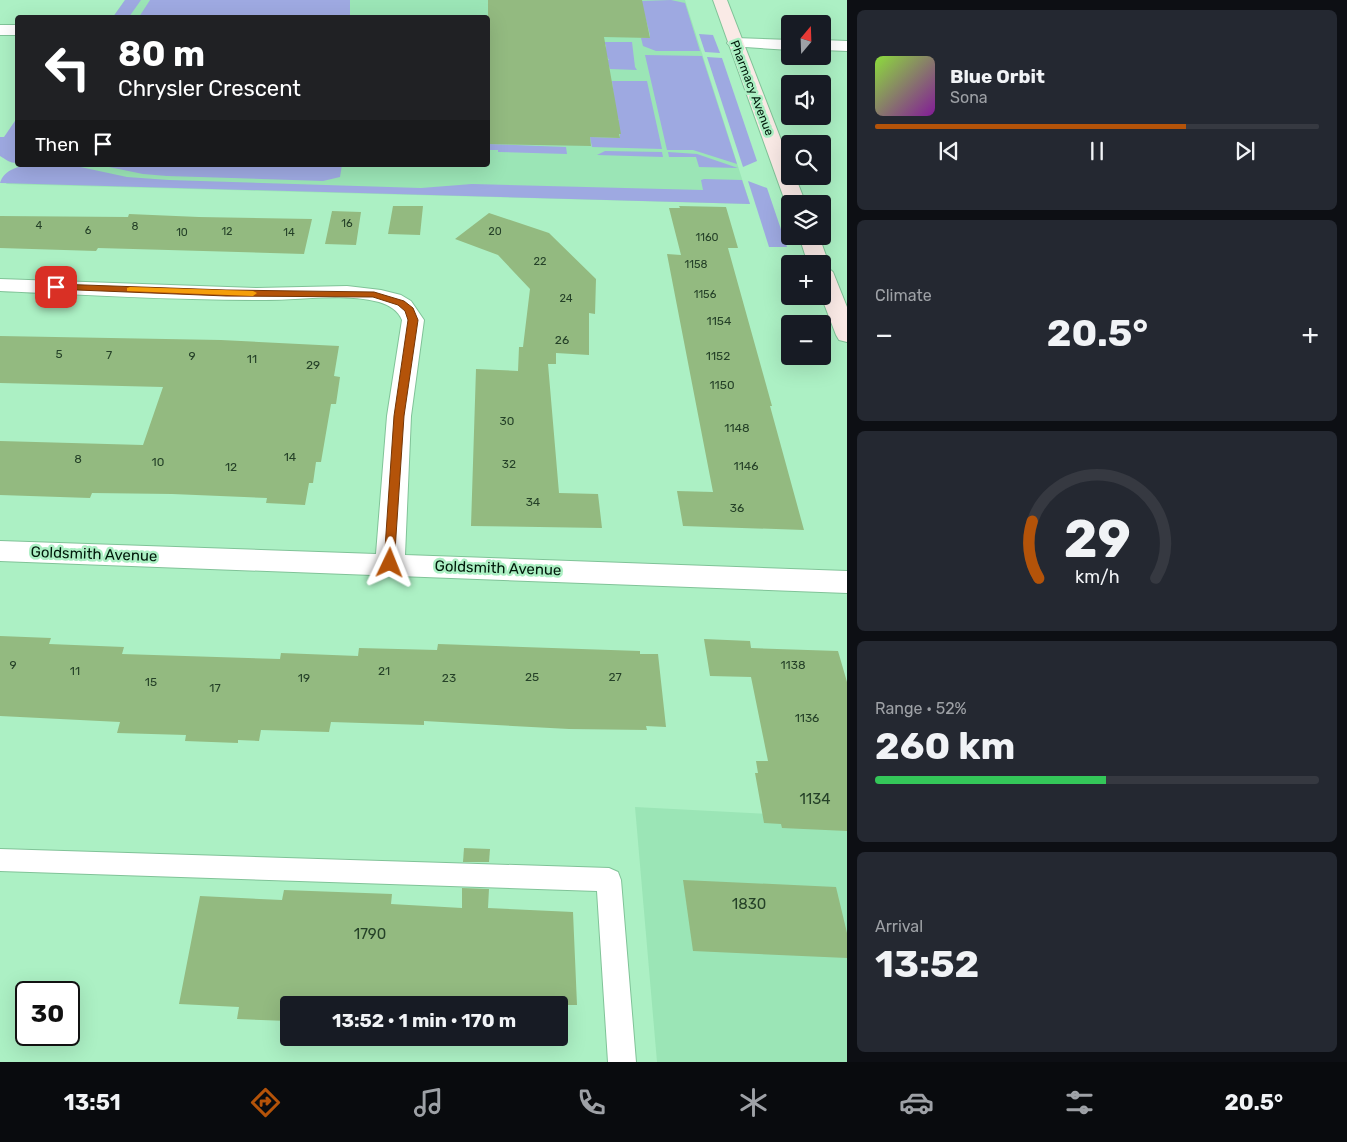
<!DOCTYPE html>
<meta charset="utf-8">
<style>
body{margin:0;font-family:Rubik,sans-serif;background:#242831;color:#f1f3f6;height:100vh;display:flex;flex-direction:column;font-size:19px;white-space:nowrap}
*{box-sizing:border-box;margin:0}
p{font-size:16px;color:#9ea1a6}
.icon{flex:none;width:28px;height:28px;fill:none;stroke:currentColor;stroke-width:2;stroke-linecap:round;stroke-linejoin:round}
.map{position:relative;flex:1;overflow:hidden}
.panel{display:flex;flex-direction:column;gap:10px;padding:10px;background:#0d0f14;width:500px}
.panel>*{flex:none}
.hud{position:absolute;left:15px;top:15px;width:475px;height:152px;border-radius:5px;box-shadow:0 5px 20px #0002;background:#202124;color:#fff;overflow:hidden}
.needle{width:32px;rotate:19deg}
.tools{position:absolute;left:781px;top:15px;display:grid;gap:10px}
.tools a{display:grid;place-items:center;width:50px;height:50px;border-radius:5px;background:#171b24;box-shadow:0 5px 20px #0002;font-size:25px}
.speed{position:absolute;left:15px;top:981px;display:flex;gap:10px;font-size:25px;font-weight:700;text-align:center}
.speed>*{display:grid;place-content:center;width:65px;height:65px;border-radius:50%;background:#171b24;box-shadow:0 5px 20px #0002;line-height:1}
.speed .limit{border:2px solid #111;border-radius:8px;background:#fff;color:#111}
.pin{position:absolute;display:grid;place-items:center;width:42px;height:42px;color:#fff;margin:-21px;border-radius:10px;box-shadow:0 2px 8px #0006}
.me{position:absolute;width:55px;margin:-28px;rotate:2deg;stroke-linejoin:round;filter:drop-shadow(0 0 4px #0008)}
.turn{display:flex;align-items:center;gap:18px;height:105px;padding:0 20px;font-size:22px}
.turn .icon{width:65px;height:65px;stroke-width:2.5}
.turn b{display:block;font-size:35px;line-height:42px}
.then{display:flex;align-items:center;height:48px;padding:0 20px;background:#0003;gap:10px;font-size:19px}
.big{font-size:38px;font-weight:700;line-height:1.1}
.panel .tile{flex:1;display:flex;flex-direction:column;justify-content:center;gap:8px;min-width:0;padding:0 18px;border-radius:8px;background:#242831}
.panel .dial{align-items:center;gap:0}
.dial svg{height:130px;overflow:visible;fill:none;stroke:#363941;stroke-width:7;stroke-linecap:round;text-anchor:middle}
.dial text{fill:#f1f3f6;stroke:none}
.song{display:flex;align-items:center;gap:15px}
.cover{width:60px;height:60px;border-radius:8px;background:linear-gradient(135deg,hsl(90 70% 55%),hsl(290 70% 35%))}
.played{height:5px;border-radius:2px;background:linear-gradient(90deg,#b45309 70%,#363941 70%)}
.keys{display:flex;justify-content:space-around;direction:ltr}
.heat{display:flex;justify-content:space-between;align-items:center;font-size:28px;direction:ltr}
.charge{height:8px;border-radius:4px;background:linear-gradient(90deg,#34c759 52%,#363941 0)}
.trip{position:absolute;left:280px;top:996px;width:288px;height:50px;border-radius:5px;background:#171b24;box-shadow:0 5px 20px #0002;font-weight:700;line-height:50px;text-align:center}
.tab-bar{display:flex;height:80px;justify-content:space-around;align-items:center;background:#090b0e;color:#9ea1a6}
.tab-bar .icon{width:35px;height:35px}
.tab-bar .on{color:#b45309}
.tab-bar b{font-size:22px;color:#f1f3f6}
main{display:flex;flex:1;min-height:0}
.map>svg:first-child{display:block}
.built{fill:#9be5b6}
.green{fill:#9ea9e1}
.building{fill:#93ba80}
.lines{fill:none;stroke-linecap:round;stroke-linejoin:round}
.lane-casing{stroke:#80c398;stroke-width:2}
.street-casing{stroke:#80c398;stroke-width:2}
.secondary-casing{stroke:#80c398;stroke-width:2}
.lane{fill:#fff;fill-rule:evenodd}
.street{fill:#fff;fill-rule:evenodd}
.secondary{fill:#faeae6;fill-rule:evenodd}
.route{fill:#b45309;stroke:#753606}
.slow{fill:#f59e0b}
.labels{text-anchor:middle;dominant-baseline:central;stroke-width:5;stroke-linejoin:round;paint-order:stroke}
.far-number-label{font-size:11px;fill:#254128}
.far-street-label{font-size:12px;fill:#00190a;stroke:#acf0c4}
.number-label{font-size:12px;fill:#254128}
.street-label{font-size:15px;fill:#00190a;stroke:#acf0c4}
.near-number-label{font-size:15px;fill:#254128}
</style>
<main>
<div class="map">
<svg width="847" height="1062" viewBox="0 0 847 1062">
<rect width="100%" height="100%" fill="#acf0c4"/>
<g class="built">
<path d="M125,0h560l65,204 -744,-20 12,-19h470v-147l-375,-1z"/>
<path d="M635,807l212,11v244h-190z"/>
</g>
<g class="green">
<path d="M125,0h16l-12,17h-16z"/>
<path d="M150,0h200v17h-211z"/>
<path d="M671,0l14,3 15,48h-44l-13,-5 -2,-8h9v-3l-9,-34z"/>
<path d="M699,34l14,1 7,18 -15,-1z"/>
<path d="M603,42h29l3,25 2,3 -27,-1 -3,-9h2l-3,-5v-10z"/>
<path d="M645,55l57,1 35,108 -44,-14h-26z"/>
<path d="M707,57l15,1 35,103 -14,6z"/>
<path d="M612,81h35l15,68 -70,-2 -2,-10 30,1v-10h-2l-1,-8h2l-3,-5z"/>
<path d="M17,118v45c-8,0 -10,-3 -17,-7v-19h4z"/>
<path d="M488,144l78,3 1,7 -69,-2v-2h-10z"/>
<path d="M605,151l57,1 1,5 -66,-2z"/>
<path d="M668,152l29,2 41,14 -39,-1 -3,-10h-27z"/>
<path d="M31,165h40l56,12 42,3 252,8 51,-4 231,6 -2,-10 3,-1 38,1 8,24 -750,-21c4,-13 18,-17 31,-18z"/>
<path d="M99,165h243l-2,12 -17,4 -156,-5 -24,-2z"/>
<path d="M748,181l19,7 20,59h-18z"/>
</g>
<g class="building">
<path d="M488,0h154l8,38 -46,-1 17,97h-2l1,4 -30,-1 1,9 -103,-2z"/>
<path d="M393,206h30l-3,29 -32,-1z"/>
<path d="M679,206l47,1 12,41h-10l44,158h-2l34,124 -121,-4 -6,-35 36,1 -46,-238 14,1 -12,-47h11z"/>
<path d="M332,211l29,1 -5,33 -31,-1z"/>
<path d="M489,213l60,20 47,46 -1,35 -6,-1v42l-33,-2v11h-8l11,129 39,1 4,34 -131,-2 5,-157 42,2 1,-24h4l7,-58 -32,-34 -43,-16z"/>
<path d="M129,214l70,3 113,2 -8,35 -206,-6 -2,3 -96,-3v-32l128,1z"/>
<path d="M0,336l221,4 118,6 -5,30 6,1 -4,27h-5l-10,58h-5l-3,21h-4l-4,22 -39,-2 1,-5 -95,-4 -80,-1 -2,5 -90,-3v-54l143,4 20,-58 -163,-4z"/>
<path d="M0,636l51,2 -2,6 75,3 -2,7 158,5 1,-6 77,3 1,-8 78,2 1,-6 202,7v3h18l8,73 -20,-1 1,4 -78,-1 -145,-8v4l-93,-3 -2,10 -68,-2 -2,11 -21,-1v3l-53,-2 1,-6 -69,-2 3,-11 -120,-6z"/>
<path d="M704,639l46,2 1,7 87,3 9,31v149l-65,-3 -1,-4 -17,-1 -9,-50h3l-2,-12h12l-17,-84 -41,-1z"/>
<path d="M464,848l26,1 -1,13h-26z"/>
<path d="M683,880l153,7 11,46v25l-154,-7z"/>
<path d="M462,888l27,1 -1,19 85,4 4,93h-288v16l-52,-2 2,-12 -60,-3 21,-108 82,4 2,-10 108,4 -1,10 71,4z"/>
</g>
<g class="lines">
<g class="lane-casing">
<path id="lane" d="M0,849l609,19 9,4 3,8 15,182h-28l-11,-171 -597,-20z"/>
</g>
<g class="street-casing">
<g id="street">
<rect x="0" y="25" width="18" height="10"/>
<path d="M735,38l55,2v10l-60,-4 -3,-3 3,-3z"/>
<path d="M822,40l25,1v10l-25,-1z"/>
<path d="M0,279l257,9 90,-2 34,4 20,5 10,6 13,19 -13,96 -6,139 442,16v22l-847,-32v-20l376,13 11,-138 15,-96c-4,-10 -13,-15 -23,-18 -39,-10 -82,-1 -121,-2 -86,0 -172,-5 -258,-9z"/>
</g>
</g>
<g class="secondary-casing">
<g id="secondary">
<path d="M713,0h14l63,163v13h5l11,28h-16v4l-4,-4z"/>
<path d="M799,236h20l10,28 -2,3 6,5 14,35v35l-8,-2 -3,-5 -15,-39 1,-32h-14z"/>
</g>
</g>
<use href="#lane" class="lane"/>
<use href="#street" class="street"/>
<use href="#secondary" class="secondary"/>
</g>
<path class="route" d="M56,284l170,6 148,2 30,9 9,7 5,12 -14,96 -10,150h-8l-2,-3 10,-147 14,-96 -3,-9 -7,-6 -25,-8 -147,-1 -173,-7v-4z"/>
<path class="slow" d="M130,287l123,4 4,2 -4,3 -126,-5v-3z"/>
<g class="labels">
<g class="far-number-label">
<text x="347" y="223">16</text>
<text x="39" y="225">4</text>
<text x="135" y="226">8</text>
<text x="88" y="230">6</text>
<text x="227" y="231">12</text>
<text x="495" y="231">20</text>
<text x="182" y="232">10</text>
<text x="289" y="232">14</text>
<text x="707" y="237">1160</text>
<text x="540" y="261">22</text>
<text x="696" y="264">1158</text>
<text x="705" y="294">1156</text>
<text x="566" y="298">24</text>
</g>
<g class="far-street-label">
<text transform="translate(752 88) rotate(69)">Pharmacy Avenue</text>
</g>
<g class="number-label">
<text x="719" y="321">1154</text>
<text x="562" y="340">26</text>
<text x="59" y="354">5</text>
<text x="109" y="355">7</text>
<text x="192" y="356">9</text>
<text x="718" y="356">1152</text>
<text x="252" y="359">11</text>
<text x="313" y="365">29</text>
<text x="722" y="385">1150</text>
<text x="507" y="421">30</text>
<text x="737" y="428">1148</text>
<text x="290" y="457">14</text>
<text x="78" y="459">8</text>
<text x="158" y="462">10</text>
<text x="509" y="464">32</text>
<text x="746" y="466">1146</text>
<text x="231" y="467">12</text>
<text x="533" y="502">34</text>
<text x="737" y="508">36</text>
<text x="13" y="665">9</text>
<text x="793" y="665">1138</text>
<text x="75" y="671">11</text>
<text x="384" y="671">21</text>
<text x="532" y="677">25</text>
<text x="615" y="677">27</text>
<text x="304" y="678">19</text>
<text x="449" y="678">23</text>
<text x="151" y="682">15</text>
<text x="215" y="688">17</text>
<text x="807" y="718">1136</text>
</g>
<g class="street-label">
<text transform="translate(94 554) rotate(2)">Goldsmith Avenue</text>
<text transform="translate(498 568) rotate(2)">Goldsmith Avenue</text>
</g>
<g class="near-number-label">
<text x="815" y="799">1134</text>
<text x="749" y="904">1830</text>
<text x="370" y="934">1790</text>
</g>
</g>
</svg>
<div class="tools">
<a><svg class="needle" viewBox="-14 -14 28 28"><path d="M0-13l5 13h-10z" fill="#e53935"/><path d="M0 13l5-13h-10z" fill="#9ea1a6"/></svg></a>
<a><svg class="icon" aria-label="sound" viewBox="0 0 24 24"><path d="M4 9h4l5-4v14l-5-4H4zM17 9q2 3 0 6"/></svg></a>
<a><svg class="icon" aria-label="search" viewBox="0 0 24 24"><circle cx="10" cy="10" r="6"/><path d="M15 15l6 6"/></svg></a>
<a><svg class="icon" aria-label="layers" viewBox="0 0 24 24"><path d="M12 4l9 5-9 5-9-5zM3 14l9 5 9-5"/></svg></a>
<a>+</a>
<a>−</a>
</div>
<div class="speed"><div class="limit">30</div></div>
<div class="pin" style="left:56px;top:287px;background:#d93025"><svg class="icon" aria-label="arrive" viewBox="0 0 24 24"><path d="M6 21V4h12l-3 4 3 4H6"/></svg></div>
<svg class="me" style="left:390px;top:563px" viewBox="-20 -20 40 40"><path d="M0-17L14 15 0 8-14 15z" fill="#b45309" stroke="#fff" stroke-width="4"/></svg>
<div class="trip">13:52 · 1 min · 170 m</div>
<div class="hud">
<div class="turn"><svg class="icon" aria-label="left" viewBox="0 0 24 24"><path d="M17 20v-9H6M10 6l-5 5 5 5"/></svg><div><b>80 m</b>Chrysler Crescent</div></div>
<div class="then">Then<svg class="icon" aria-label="arrive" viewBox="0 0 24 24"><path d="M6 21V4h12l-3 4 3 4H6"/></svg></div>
</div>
</div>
<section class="panel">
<div class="tile">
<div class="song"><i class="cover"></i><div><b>Blue Orbit</b><p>Sona</p></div></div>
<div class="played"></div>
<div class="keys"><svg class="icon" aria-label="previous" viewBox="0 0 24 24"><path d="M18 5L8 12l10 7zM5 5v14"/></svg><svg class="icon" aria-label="pause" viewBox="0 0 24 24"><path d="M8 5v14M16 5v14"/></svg><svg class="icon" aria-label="next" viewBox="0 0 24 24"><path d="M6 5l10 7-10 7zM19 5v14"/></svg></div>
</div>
<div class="tile"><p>Climate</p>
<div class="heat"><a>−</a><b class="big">20.5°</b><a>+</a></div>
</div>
<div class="tile dial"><svg viewBox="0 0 100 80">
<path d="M14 69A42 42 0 1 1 86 69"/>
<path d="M14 69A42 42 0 0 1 10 34" stroke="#b45309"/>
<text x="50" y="56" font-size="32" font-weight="700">29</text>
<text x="50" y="72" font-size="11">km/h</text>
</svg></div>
<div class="tile"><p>Range · 52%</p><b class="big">260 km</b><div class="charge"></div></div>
<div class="tile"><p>Arrival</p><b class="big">13:52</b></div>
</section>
</main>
<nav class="tab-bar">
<b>13:51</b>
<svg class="icon on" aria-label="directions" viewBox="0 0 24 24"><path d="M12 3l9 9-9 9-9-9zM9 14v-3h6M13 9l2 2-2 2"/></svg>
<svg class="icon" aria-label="music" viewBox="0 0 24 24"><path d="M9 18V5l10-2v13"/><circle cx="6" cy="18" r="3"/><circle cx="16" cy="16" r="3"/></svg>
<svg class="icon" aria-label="phone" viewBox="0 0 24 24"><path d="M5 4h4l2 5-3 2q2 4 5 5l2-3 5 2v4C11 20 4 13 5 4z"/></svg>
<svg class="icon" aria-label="climate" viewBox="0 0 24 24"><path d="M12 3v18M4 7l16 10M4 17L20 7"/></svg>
<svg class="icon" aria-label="car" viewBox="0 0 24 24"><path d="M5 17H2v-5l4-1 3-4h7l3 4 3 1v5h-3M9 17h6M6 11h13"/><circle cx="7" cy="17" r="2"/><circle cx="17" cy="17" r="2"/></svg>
<svg class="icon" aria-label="filters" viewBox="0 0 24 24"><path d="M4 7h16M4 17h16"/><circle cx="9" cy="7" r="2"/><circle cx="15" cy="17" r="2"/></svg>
<b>20.5°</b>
</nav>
